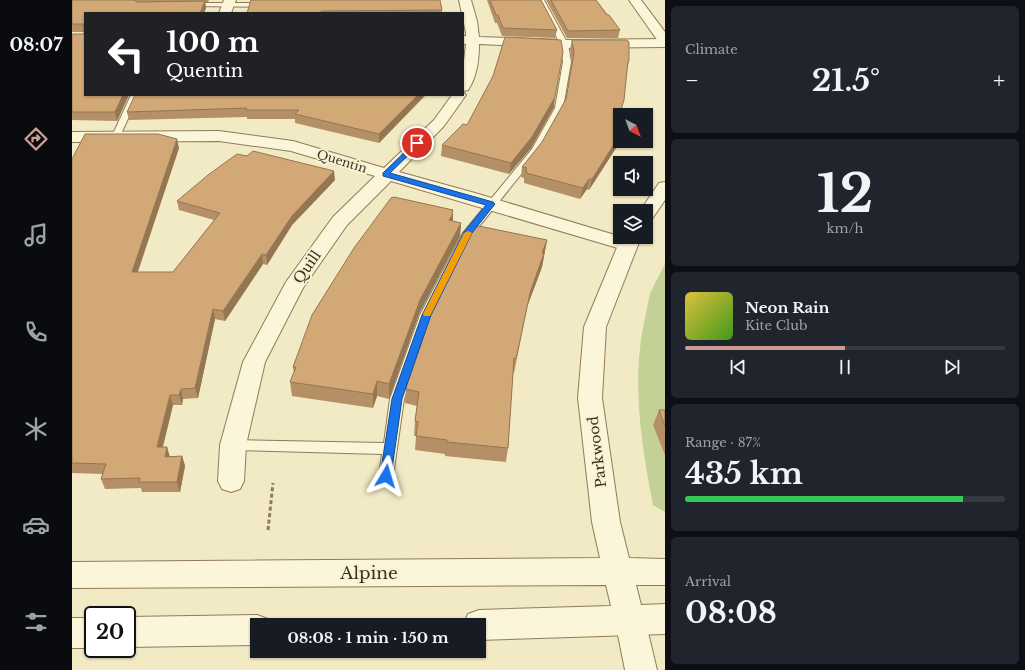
<!DOCTYPE html>
<meta charset="utf-8">
<style>
body{margin:0;font-family:"Libre Baskerville",serif;background:#20242c;color:#f1f3f6;height:100vh;display:flex;flex-direction:column;font-size:15px;white-space:nowrap}
*{box-sizing:border-box;margin:0}
p{font-size:13px;color:#9ea1a6}
.icon{flex:none;width:22px;height:22px;fill:none;stroke:currentColor;stroke-width:2;stroke-linecap:round;stroke-linejoin:round}
.map{position:relative;flex:1;overflow:hidden}
.details{display:flex;flex-direction:column;gap:6px;padding:6px;background:#0d0f14;width:360px}
.details>*{flex:none}
.banner{position:absolute;left:12px;top:12px;width:380px;height:84px;border-radius:0px;box-shadow:0 1px 3px #0004;background:#202124;color:#fff;overflow:hidden}
.needle{width:26px;rotate:139deg}
.tools{position:absolute;left:541px;top:108px;display:grid;gap:8px}
.tools a{display:grid;place-items:center;width:40px;height:40px;border-radius:0px;background:#171b24;box-shadow:0 1px 3px #0004;font-size:20px}
.speed{position:absolute;left:12px;top:606px;display:flex;gap:8px;font-size:20px;font-weight:700;text-align:center}
.speed>*{display:grid;place-content:center;width:52px;height:52px;border-radius:50%;background:#171b24;box-shadow:0 1px 3px #0004;line-height:1}
.speed .limit{border:2px solid #111;border-radius:6px;background:#fff;color:#111}
.pin{position:absolute;display:grid;place-items:center;width:34px;height:34px;color:#fff;margin:-17px;border:2px solid #fff;border-radius:50%;box-shadow:0 1px 4px #0007}
.me{position:absolute;width:44px;margin:-22px;rotate:7deg;stroke-linejoin:round;filter:drop-shadow(0 0 3px #0008)}
.turn{display:flex;align-items:center;gap:14px;height:84px;padding:0 16px;font-size:18px}
.turn .icon{width:52px;height:52px;stroke-width:2.5}
.turn b{display:block;font-size:28px;line-height:34px}
.big{font-size:30px;font-weight:700;line-height:1.1}
.details .card{flex:1;display:flex;flex-direction:column;justify-content:center;gap:6px;min-width:0;padding:0 14px;border-radius:6px;background:#20242c}
.details .dial{align-items:center;gap:0}
.dial b{font-size:52px;line-height:1}
.song{display:flex;align-items:center;gap:12px}
.cover{width:48px;height:48px;border-radius:6px;background:linear-gradient(135deg,hsl(50 70% 55%),hsl(100 70% 35%))}
.played{height:4px;border-radius:2px;background:linear-gradient(90deg,#ce9c97 50%,#363941 50%)}
.keys{display:flex;justify-content:space-around;direction:ltr}
.heat{display:flex;justify-content:space-between;align-items:center;font-size:22px;direction:ltr}
.charge{height:6px;border-radius:3px;background:linear-gradient(90deg,#34c759 87%,#363941 0)}
.trip{position:absolute;left:178px;top:618px;width:236px;height:40px;border-radius:0px;background:#171b24;box-shadow:0 1px 3px #0004;font-weight:700;line-height:40px;text-align:center}
main{display:flex;flex:1;min-height:0}
.dock{display:flex;flex-direction:column;width:72px;justify-content:space-around;align-items:center;background:#090b0e;color:#9ea1a6}
.dock .icon{width:28px;height:28px}
.dock .current{color:#ce9c97}
.dock b{font-size:18px;color:#f1f3f6}
.map>svg:first-child{display:block}
.green{fill:#c3d197}
.lines{fill:none;stroke-linecap:round;stroke-linejoin:round}
.service-casing{stroke:#8f7c59;stroke-width:2}
.minor-casing{stroke:#8f7c59;stroke-width:2}
.tertiary-casing{stroke:#8f7c59;stroke-width:2}
.path{stroke:#8f7c59;stroke-width:3;stroke-dasharray:4 2.5;stroke-linecap:butt}
.service{fill:#fbf5d9;fill-rule:evenodd}
.minor{fill:#fbf5d9;fill-rule:evenodd}
.tertiary{fill:#fbf5d9;fill-rule:evenodd}
.wall{fill:#b59066}
.shaded-wall{fill:#947653}
.building{fill:#d3a877;stroke:#947653}
.route{fill:#1a73e8;stroke:#114b97}
.slow{fill:#f59e0b}
.labels{text-anchor:middle;dominant-baseline:central;stroke-width:4;stroke-linejoin:round;paint-order:stroke}
.far-street-label{font-size:12px;fill:#3d311e;stroke:#f8f2d5}
.street-label{font-size:14px;fill:#3d311e;stroke:#f8f2d5}
.near-street-label{font-size:17px;fill:#3d311e;stroke:#f8f2d5}
</style>
<main>
<nav class="dock">
<b>08:07</b>
<svg class="icon current" aria-label="directions" viewBox="0 0 24 24"><path d="M12 3l9 9-9 9-9-9zM9 14v-3h6M13 9l2 2-2 2"/></svg>
<svg class="icon" aria-label="music" viewBox="0 0 24 24"><path d="M9 18V5l10-2v13"/><circle cx="6" cy="18" r="3"/><circle cx="16" cy="16" r="3"/></svg>
<svg class="icon" aria-label="phone" viewBox="0 0 24 24"><path d="M5 4h4l2 5-3 2q2 4 5 5l2-3 5 2v4C11 20 4 13 5 4z"/></svg>
<svg class="icon" aria-label="climate" viewBox="0 0 24 24"><path d="M12 3v18M4 7l16 10M4 17L20 7"/></svg>
<svg class="icon" aria-label="car" viewBox="0 0 24 24"><path d="M5 17H2v-5l4-1 3-4h7l3 4 3 1v5h-3M9 17h6M6 11h13"/><circle cx="7" cy="17" r="2"/><circle cx="17" cy="17" r="2"/></svg>
<svg class="icon" aria-label="filters" viewBox="0 0 24 24"><path d="M4 7h16M4 17h16"/><circle cx="9" cy="7" r="2"/><circle cx="15" cy="17" r="2"/></svg>
</nav>
<div class="map">
<svg width="593" height="670" viewBox="0 0 593 670">
<rect width="100%" height="100%" fill="#f2eac4"/>
<path class="green" d="M593,264v248l-12,-7c-12,-62 -22,-125 -8,-187 2,-8 3,-16 5,-24 4,-10 10,-20 15,-30z"/>
<g class="lines">
<g class="service-casing">
<g id="service">
<path d="M466,0h6l24,44 3,18 -8,46 -24,44 -66,82 -41,81 -28,84 -11,77 -2,4 -5,2 -5,-2 -2,-4 3,-22 -149,-4 -5,-1 -2,-4 2,-4 5,-1 151,3 6,-44 30,-84 43,-82 69,-84 23,-41 8,-46 -3,-18z"/>
<path d="M117,3h77l3,2 -3,2 -79,-1 -1,-1z"/>
<path d="M59,95h8l-19,41 -1,2h-6l-1,-2z"/>
</g>
</g>
<g class="minor-casing">
<g id="minor">
<path d="M152,0h12l-5,13h-12z"/>
<path d="M387,0h12l6,21 2,16 85,3 101,-1v8l-101,1 -85,-4c0,16 -2,33 -11,46l-5,1v-22l3,-25h-3v-8h3v-3z"/>
<path d="M391,92l3,3 -22,31 -45,46 76,21 160,48 3,4 -3,4 -7,2 -7,-2 -230,-68 -44,44 -44,63 -38,74 -19,83 -2,36 -4,8 -9,3 -9,-3 -4,-8 2,-36 23,-83 43,-80 47,-65 42,-41 -84,-25 -72,-10 -147,1v-10l147,-1 74,10 91,27 50,-48 18,-25h11z"/>
<path d="M558,605l11,5 4,10 12,50h-32l-10,-50 4,-10z"/>
</g>
</g>
<g class="tertiary-casing">
<g id="tertiary">
<path d="M557,0h12l24,32v13l-5,-1z"/>
<path d="M593,182v18l-13,19 -6,1v-9h-6l19,-28z"/>
<path d="M552,237h18l-4,8 -32,82 -4,71 18,124 9,36 36,1v26h-29l5,20 24,-1v30l-186,6v-15h-16l5,-11 11,-4 132,-4 -5,-21 -534,3v-26l528,-4 -8,-36 -14,-124 6,-71 34,-82z"/>
<path d="M185,615l11,4 2,6h-13v20l-130,2v-30z"/>
<rect x="0" y="618" width="21" height="30"/>
</g>
</g>
<path class="path" d="M196,530l5,-47"/>
<use href="#service" class="service"/>
<use href="#minor" class="minor"/>
<use href="#tertiary" class="tertiary"/>
</g>
<g class="wall">
<path d="M0,0h137l-1,2h-3l1,6 -2,5h-119v82h44l-12,26 -45,-1v-86h12v-2h-12z"/>
<path d="M179,0l191,10v3h-195z"/>
<path d="M415,0h54l16,30 -2,8 -53,-2 -5,-13h-2z"/>
<path d="M474,0h50l24,30 -2,8h-51z"/>
<path d="M500,40l57,21 -2,10 -6,39 -3,9 -2,29 -27,42 -2,-1 -7,10 -56,-16v-5l-3,-1 1,-10 20,-25 24,-43 6,-37 -2,-13z"/>
<path d="M353,96l-46,47 -84,-20v-4h-48v-2l-118,3 -2,-8z"/>
<path d="M482,107l-23,41 -22,26 -68,-18 1,-11 25,-20z"/>
<path d="M107,148l-41,124h35l41,-52 -35,-10 -2,-9 158,-21 -43,45 -25,40 -4,-1 -38,57 -10,-2 -17,79 -15,1 -1,6h-9l-10,42h4l2,9h13l3,10 -5,26h-38l-1,-4 -36,1 -4,-10 2,-5 -31,-1v-314z"/>
<path d="M381,213v8l8,2 -1,13 -41,78 -30,85 -12,-3 -4,12 -81,-12 -2,-14 4,-8 -1,-7z"/>
<path d="M475,240l-5,27 -15,40 -13,66h-1l-5,75 -2,14 -61,-6v-2l-30,-4 1,-14h-2l1,-15 2,-15 -12,-3 1,-14z"/>
<path d="M587,410h6v45l-12,-30z"/>
</g>
<g class="shaded-wall">
<path d="M133,1l1,7 -2,5h-4z"/>
<path d="M51,95h6l-12,26 -2,-9z"/>
<path d="M346,95h7l-46,48v-9z"/>
<path d="M483,97l-1,10 -23,41 -22,26 2,-11z"/>
<path d="M548,133v3l-4,12 -27,42 3,-11z"/>
<path d="M105,139l2,9 -45,134 -2,-10z"/>
<path d="M262,171l1,9 -43,45 -25,40 -1,-10 26,-39z"/>
<path d="M517,179l-2,10 -7,10 3,-11z"/>
<path d="M381,210l-1,5 1,-1 -1,13 -3,-7z"/>
<path d="M389,223l-1,13 -41,78 -30,85v-15l31,-84z"/>
<path d="M475,240l-5,27 -15,40 -13,66 16,-80 12,-40z"/>
<path d="M190,254l1,10 -38,57 -2,-10z"/>
<path d="M141,309l2,10 -17,79 -3,-10z"/>
<path d="M305,381v15l-4,12v-14z"/>
<path d="M109,389l2,10 -1,6 -3,-10z"/>
<path d="M98,395l3,10 -13,52 -3,-10z"/>
<path d="M95,447l3,10h-5z"/>
<path d="M110,456l3,10 -5,26 -3,-10z"/>
</g>
<g class="building">
<path d="M0,0h62l4,2 67,-1 -5,12h-115v82h38l-8,17h-43v-78h12v-10h-12z"/>
<path d="M179,0h189l2,10 -121,1v2h-74z"/>
<path d="M418,0h51l16,30 -54,-2 -5,-13h-2z"/>
<path d="M479,0h45l11,15h2l11,15 -52,1z"/>
<path d="M433,37l56,3 2,12 -8,45 -23,40 -21,26 -69,-18 21,-21 4,1 26,-49z"/>
<path d="M500,40h55l2,2v19h-1l-4,39 -6,19h2v14l-2,5 -26,41h-3l-6,9 -57,-15 1,-2 -2,-1 2,-2 -5,-1 20,-25 24,-43 8,-46z"/>
<path d="M63,95h283l-39,39 -84,-20 4,-4h-53l1,-2 -120,4z"/>
<path d="M13,134h73l19,5 -45,133h41l47,-59 -43,-12 31,-26 29,-21 10,2 6,-5 81,20 -42,45 -26,39 -4,-1 -39,57 -10,-2 -18,79 -14,1 -2,6h-9l-13,52h10l-2,10 17,-1 -5,26h-38l1,-4 -39,1 5,-15 -34,-1v-304z"/>
<path d="M322,197l59,13 -1,3 1,1 -4,6 12,3 -41,77 -31,84 -12,-3 -4,13 -83,-12 6,-15h-3l19,-52 42,-67 37,-50z"/>
<path d="M402,225l73,15 -5,13h2l-14,40 -14,66 -2,-1 -6,90 -61,-6v-2l-31,-4 2,-14 -3,-1 4,-29 -13,-3v-4l28,-83z"/>
<path d="M587,410h6v16z"/>
</g>
<path class="route" d="M343,142l6,1 -31,30 103,29 2,2 -23,29 -41,82 -29,84 -11,77 -2,3 -3,1 -4,-1 -2,-3 12,-77 30,-84 42,-83 22,-27 -103,-29v-3z"/>
<path class="slow" d="M396,231l4,2 -41,81 -1,2h-6l-1,-2 41,-81z"/>
<g class="labels">
<g class="far-street-label">
<text transform="translate(270 161) rotate(17)">Quentin</text>
</g>
<g class="street-label">
<text transform="translate(235 267) rotate(-55)">Quill</text>
<text transform="translate(525 452) rotate(-97)">Parkwood</text>
</g>
<g class="near-street-label">
<text x="297" y="573">Alpine</text>
</g>
</g>
</svg>
<div class="tools">
<a><svg class="needle" viewBox="-14 -14 28 28"><path d="M0-13l5 13h-10z" fill="#e53935"/><path d="M0 13l5-13h-10z" fill="#9ea1a6"/></svg></a>
<a><svg class="icon" aria-label="sound" viewBox="0 0 24 24"><path d="M4 9h4l5-4v14l-5-4H4zM17 9q2 3 0 6"/></svg></a>
<a><svg class="icon" aria-label="layers" viewBox="0 0 24 24"><path d="M12 4l9 5-9 5-9-5zM3 14l9 5 9-5"/></svg></a>
</div>
<div class="speed"><div class="limit">20</div></div>
<div class="pin" style="left:345px;top:143px;background:#d93025"><svg class="icon" aria-label="arrive" viewBox="0 0 24 24"><path d="M6 21V4h12l-3 4 3 4H6"/></svg></div>
<svg class="me" style="left:314px;top:476px" viewBox="-20 -20 40 40"><path d="M0-17L14 15 0 8-14 15z" fill="#1a73e8" stroke="#fff" stroke-width="4"/></svg>
<div class="trip">08:08 · 1 min · 150 m</div>
<div class="banner">
<div class="turn"><svg class="icon" aria-label="left" viewBox="0 0 24 24"><path d="M17 20v-9H6M10 6l-5 5 5 5"/></svg><div><b>100 m</b>Quentin</div></div>
</div>
</div>
<section class="details">
<div class="card"><p>Climate</p>
<div class="heat"><a>−</a><b class="big">21.5°</b><a>+</a></div>
</div>
<div class="card dial"><b>12</b><p>km/h</p></div>
<div class="card">
<div class="song"><i class="cover"></i><div><b>Neon Rain</b><p>Kite Club</p></div></div>
<div class="played"></div>
<div class="keys"><svg class="icon" aria-label="previous" viewBox="0 0 24 24"><path d="M18 5L8 12l10 7zM5 5v14"/></svg><svg class="icon" aria-label="pause" viewBox="0 0 24 24"><path d="M8 5v14M16 5v14"/></svg><svg class="icon" aria-label="next" viewBox="0 0 24 24"><path d="M6 5l10 7-10 7zM19 5v14"/></svg></div>
</div>
<div class="card"><p>Range · 87%</p><b class="big">435 km</b><div class="charge"></div></div>
<div class="card"><p>Arrival</p><b class="big">08:08</b></div>
</section>
</main>
